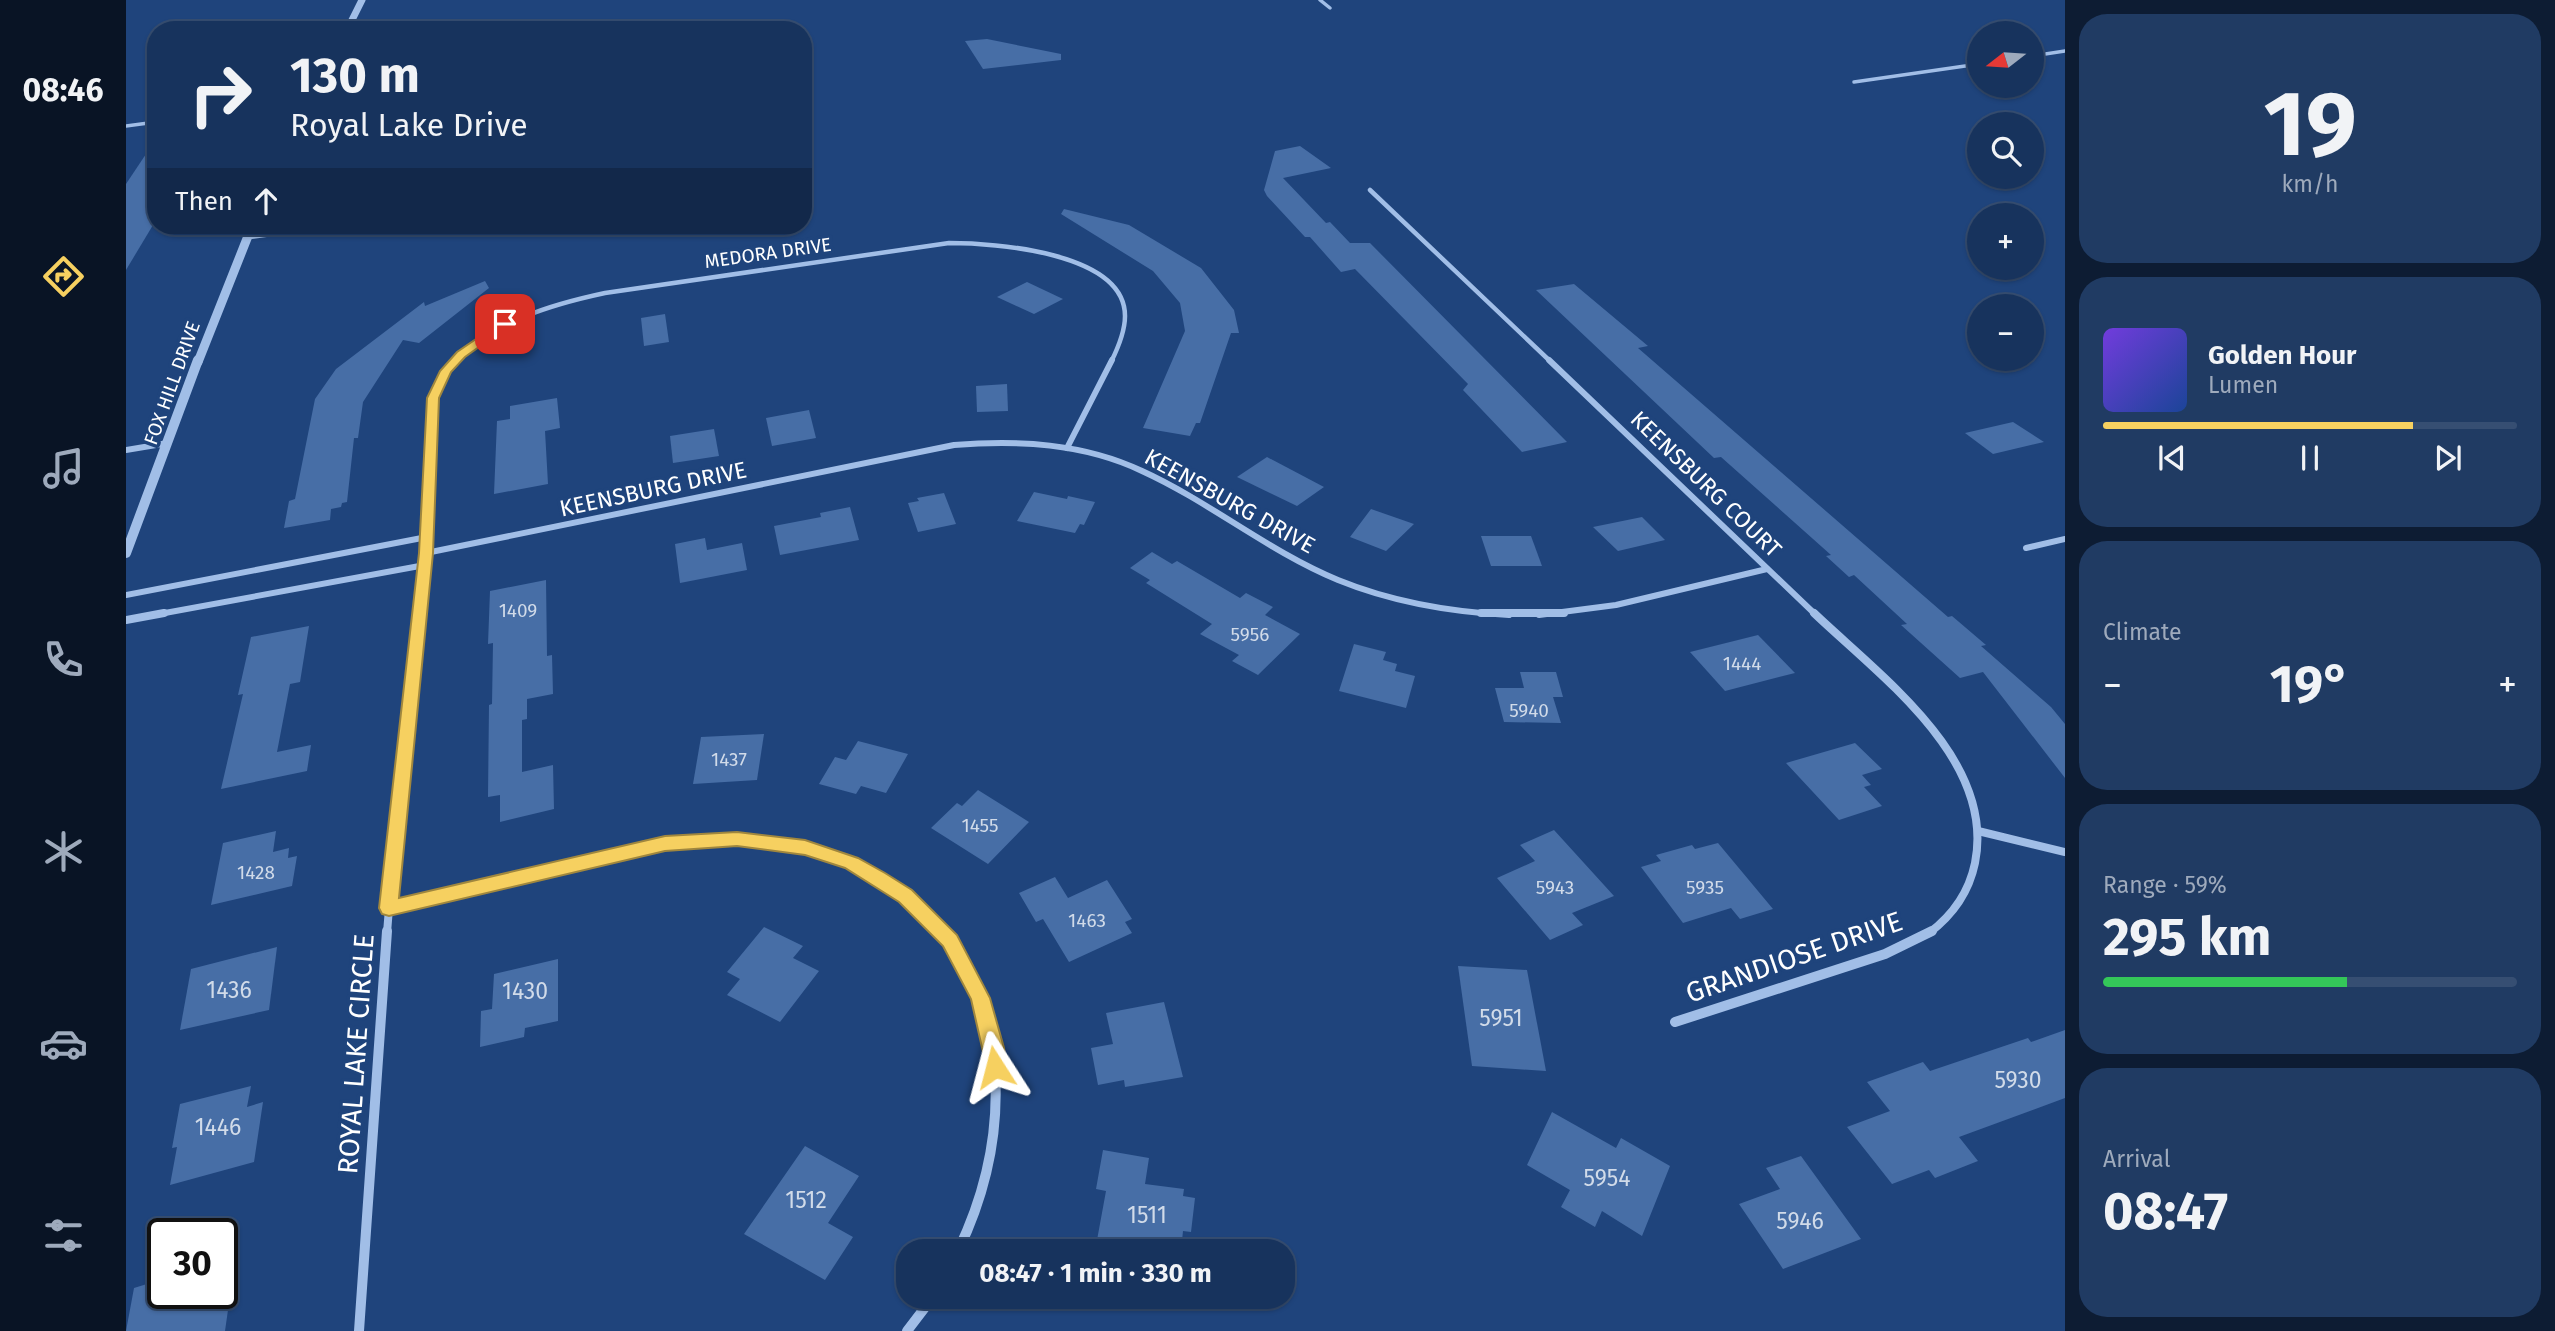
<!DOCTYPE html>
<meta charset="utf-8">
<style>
body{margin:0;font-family:"Fira Sans",sans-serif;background:#203b63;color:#f1f3f6;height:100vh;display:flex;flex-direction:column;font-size:26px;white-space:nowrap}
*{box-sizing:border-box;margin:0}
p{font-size:23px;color:#9eaabc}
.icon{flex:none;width:38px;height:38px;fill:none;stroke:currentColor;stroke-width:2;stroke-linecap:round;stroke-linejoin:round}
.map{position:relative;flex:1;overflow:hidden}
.panel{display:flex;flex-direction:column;gap:14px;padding:14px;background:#0d1c33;width:490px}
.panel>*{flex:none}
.hud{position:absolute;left:21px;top:21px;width:665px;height:214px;border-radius:28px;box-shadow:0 2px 5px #0004,0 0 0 2px #364e72;background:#17335d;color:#f1f3f6;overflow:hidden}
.needle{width:46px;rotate:253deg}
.buttons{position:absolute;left:1841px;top:21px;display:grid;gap:14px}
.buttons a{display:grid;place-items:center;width:77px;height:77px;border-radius:50%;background:#17335d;box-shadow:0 2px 5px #0004,0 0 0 2px #364e72;font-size:35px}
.speed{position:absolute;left:21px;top:1218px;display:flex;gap:14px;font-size:35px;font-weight:700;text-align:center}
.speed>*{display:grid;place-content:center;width:91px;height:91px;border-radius:50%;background:#17335d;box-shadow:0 2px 5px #0004,0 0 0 2px #364e72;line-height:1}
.speed .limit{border:4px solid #111;border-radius:10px;background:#fff;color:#111}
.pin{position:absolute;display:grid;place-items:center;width:60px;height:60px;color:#fff;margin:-30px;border-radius:14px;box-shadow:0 4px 10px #0006}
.me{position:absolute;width:77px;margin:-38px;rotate:351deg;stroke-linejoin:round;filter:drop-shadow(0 0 5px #0008)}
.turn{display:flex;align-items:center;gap:24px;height:147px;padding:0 28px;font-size:32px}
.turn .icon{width:91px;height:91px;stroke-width:2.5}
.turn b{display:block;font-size:49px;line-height:60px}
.then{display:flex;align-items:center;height:66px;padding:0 28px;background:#0003;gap:14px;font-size:26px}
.big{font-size:52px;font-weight:700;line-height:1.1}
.panel .tile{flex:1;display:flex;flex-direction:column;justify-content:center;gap:10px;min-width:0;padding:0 24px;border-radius:28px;background:#203b63}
.panel .dial{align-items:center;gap:0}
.dial b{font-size:91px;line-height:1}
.song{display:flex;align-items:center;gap:21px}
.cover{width:84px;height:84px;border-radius:10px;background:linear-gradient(135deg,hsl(260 70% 55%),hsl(220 70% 35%))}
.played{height:7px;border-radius:4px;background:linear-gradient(90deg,#f6d060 75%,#364e72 75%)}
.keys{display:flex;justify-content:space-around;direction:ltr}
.heat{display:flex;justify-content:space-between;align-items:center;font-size:38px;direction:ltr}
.charge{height:10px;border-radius:5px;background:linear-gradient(90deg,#34c759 59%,#364e72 0)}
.trip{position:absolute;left:770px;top:1239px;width:399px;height:70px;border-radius:28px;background:#17335d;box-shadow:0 2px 5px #0004,0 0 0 2px #364e72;font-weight:700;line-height:70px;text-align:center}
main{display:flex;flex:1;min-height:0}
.tab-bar{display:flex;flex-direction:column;width:126px;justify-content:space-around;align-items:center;background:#091425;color:#9eaabc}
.tab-bar .icon{width:49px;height:49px}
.tab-bar .on{color:#f6d060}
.tab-bar b{font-size:32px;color:#f1f3f6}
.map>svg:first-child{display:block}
.building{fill:#476ea6}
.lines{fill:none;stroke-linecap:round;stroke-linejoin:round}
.service{stroke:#a1bee7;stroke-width:3.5}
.minor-far4{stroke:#a1bee7;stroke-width:3.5}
.minor-far3{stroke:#a1bee7;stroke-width:4.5}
.minor-far2{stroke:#a1bee7;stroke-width:6}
.minor-far1{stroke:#a1bee7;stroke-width:8}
.minor{stroke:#a1bee7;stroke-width:10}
.tertiary-far2{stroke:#a1bee7;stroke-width:7}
.tertiary-far1{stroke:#a1bee7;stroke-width:9}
.tertiary{stroke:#a1bee7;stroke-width:10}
.route{fill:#f6d060;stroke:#a0873e;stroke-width:2}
.labels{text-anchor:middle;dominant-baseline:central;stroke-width:7;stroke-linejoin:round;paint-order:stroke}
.far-street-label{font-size:19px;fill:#fff;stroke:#1f447c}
.number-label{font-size:19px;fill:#d1dbe9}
.street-label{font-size:23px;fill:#fff;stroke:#1f447c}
.near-number-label{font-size:23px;fill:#d1dbe9}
.near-street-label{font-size:28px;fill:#fff;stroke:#1f447c}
</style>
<main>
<nav class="tab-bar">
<b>08:46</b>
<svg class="icon on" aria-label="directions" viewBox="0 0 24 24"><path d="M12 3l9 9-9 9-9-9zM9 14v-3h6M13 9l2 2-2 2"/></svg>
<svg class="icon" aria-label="music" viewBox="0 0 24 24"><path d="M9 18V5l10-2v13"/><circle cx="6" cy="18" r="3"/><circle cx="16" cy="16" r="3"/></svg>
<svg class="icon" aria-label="phone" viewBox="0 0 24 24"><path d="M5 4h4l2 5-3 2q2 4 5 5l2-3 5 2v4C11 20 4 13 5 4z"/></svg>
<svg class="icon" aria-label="climate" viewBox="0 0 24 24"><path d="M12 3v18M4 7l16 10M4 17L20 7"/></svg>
<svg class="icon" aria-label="car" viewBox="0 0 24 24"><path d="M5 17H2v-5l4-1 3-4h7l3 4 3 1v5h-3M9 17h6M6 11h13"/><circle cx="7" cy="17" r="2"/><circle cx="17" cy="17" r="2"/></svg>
<svg class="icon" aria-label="filters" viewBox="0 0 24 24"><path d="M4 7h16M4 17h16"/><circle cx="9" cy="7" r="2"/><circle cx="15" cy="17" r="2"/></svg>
</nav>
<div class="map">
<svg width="1939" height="1331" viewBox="0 0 1939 1331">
<rect width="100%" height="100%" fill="#1f447c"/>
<g class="building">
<path d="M861,39l74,15v6l-78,9 -18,-28z"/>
<path d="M30,139v81l-30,50v-86z"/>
<path d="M1174,146l31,22 -48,10 43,45 4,-1 20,21h20l197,199 -45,10 -59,-62 5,-6 -113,-115 -14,3 -31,-35h-5l-38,-41 -3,-6 11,-39z"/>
<path d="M938,209l65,16 72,43 33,42 5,23h-8l-31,90h-4l-6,13 -47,-8 42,-97 -5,-28 -27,-32 -92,-57z"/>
<path d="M359,281l4,7 -70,55 -16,-3 -40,62 -5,36h-4l-7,64 -5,1 -1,4 -10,2 -1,11 -46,8 5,-27 6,-2 20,-100 21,-30 88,-67 1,4z"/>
<path d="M901,282l36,17 -29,15 -37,-17z"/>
<path d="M1448,284l74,62 -10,2 310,269 4,-1 34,29 -5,1 70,61 14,17v54l-82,-106 -23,6 -59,-53 6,-1 -53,-49 -5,2 -23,-21 5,-1 -110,-98 -7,1 -178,-168z"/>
<path d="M539,314l4,28 -25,4 -3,-28z"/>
<path d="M881,384l1,27 -31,1 -1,-26z"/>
<path d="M431,398l3,30 -15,3 3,53 -54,10 3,-73 13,-2v-13z"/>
<path d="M683,410l7,28 -44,8 -6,-28z"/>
<path d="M1887,422l31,20 -51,12 -28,-21z"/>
<path d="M588,429l5,27 -46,7 -3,-27z"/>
<path d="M1141,457l57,30 -27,19 -60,-29z"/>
<path d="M908,492l33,7 1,-3 27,6 -11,23 -4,-1 -5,9 -58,-12z"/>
<path d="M818,493l12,31 -38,8 -10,-29 11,-2 -2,-3z"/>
<path d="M724,507l9,33 -79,15 -6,-29 47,-9 -1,-4z"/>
<path d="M1245,509l43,15 -28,27 -36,-14z"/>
<path d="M1516,517l23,23 -47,11 -25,-24z"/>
<path d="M1355,536h50l11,30h-51z"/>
<path d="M579,538l2,12 35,-7 5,27 -67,13 -5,-39z"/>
<path d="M1026,552l20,12 5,-3 63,37 6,-5 27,14 -8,8 35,19 -42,41 -26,-14 7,-6 -39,-21 12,-10 -66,-41 4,-3 -20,-12z"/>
<path d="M420,580l1,76 5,-1 1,39 -26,5v20l-5,1v52l31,-7 1,44 -54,13v-27l-12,2 1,-92 3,-1 1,-61 -5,1 2,-53z"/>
<path d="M183,626l-9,56 -10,2 -13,68 34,-7 -4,26 -86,18 22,-95 -5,1 13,-58z"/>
<path d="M1632,635l37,38 -70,18 -35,-39z"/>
<path d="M1228,644l32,8 -3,8 14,4 -2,7 20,5 -9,32 -67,-17z"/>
<path d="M1394,672h36l7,25h-10l8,26 -57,-1 -9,-34h29z"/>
<path d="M638,734l-7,46 -64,4 8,-47z"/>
<path d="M732,741l50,13 -22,39 -25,-7 -5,8 -37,-10 16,-27 11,3z"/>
<path d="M1729,743l27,26 -20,6 9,10 -7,2 18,19 -43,14 -53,-57z"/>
<path d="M852,790l51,32 -41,42 -57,-36 26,-25 5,3z"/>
<path d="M1428,830l60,66 -42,17 11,12 -33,15 -53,-62 38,-17 -15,-16z"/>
<path d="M150,831l-3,21 16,-4 -1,10 9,-2 -5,30 -81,19 12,-62z"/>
<path d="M1592,843l55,66 -33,10 -9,-11 -48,15 -42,-56 20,-6 -5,-6 36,-10 3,4z"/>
<path d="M929,877l13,21 39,-18 25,39 -7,3 7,11 -63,29 -26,-43 -7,3 -17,-29z"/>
<path d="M638,927l39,19 -10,12 26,13 -39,51 -53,-27 13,-16 -13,-7z"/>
<path d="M151,947l-8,63 -89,20 11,-61z"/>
<path d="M432,959v62l-33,7 -1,9 -44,10 1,-36 11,-2 2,-35z"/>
<path d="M1332,966l69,4 19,101 -74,-5z"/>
<path d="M1038,1002l19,75 -58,10 -1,-7 -26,5 -7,-37 22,-4 -7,-31z"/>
<path d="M1939,1030v68l-106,39 19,24 -43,17 -6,-8 -37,14 -45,-57 43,-16 -23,-29 56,-20 7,9 98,-33 3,4z"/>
<path d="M125,1086l-4,21 16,-5 -9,60 -84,23 7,-38 -5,1 8,-44z"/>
<path d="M1426,1112l64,36 5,-10 49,28 -28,70 -40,-25 -7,16 -34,-20 9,-17 -43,-25z"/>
<path d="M679,1146l54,30 -31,47 25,14 -28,43 -81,-46z"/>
<path d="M977,1150l46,8 -4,26 39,5 -1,7 12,2 -4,34 -8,-1 -2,20h-86l11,-60 -10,-2z"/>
<path d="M1675,1156l60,83 -78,30 -44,-65 41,-15 -14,-21z"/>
<path d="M37,1279v14h41l-1,12 27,-9 -5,35h-99l8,-43z"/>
</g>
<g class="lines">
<path class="service" d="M120,238l88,-12"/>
<g class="minor-far4">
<path d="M1194,0l10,8"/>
<path d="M1906,56l33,-5"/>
<path d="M1728,82l125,-18"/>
<path d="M0,126l30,-4"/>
</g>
<g class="minor-far3">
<path d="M1244,190l181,172"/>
<path d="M329,362c41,-41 94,-57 150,-69l344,-50c45,0 176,9 176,73 0,16 -7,32 -14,46"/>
</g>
<g class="minor-far2">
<path d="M1423,360l267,255"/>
<path d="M941,448l45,-88"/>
<path d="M0,450l42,-7"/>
<path d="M1900,548l39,-9"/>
<path d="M300,553l528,-108c64,-5 129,-2 188,26 68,31 126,80 196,109 54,22 113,32 171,35"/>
<path d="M0,595l301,-58"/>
<path d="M28,615l271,-50"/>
<path d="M294,615l6,-62 7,-155 13,-27 11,-11"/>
<path d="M1413,615l77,-10 151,-36"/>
</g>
<g class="minor-far1">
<path d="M1355,613h83"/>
<path d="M1688,613c66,63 182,146 161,250 -6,29 -22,52 -46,70"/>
<path d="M0,620l38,-7"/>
<path d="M1852,831l87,21"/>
<path d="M263,908l31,-295"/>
<path d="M261,933l2,-25c56,-13 111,-26 166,-39 105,-24 212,-50 313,4 28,16 54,34 74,60"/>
</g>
<g class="minor">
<path d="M815,931c74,92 66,218 17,320"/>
<path d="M1549,1022l210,-68 47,-23"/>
<path d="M233,1331l28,-400"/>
<path d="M781,1331l26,-34"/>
</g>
<path class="tertiary-far2" d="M221,30l15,-30"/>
<path class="tertiary-far1" d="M72,362l54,-136"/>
<path class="tertiary" d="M0,553l72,-193"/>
</g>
<path class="route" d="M375,322l10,2 -46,33 -14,15 -12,26 -6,155 -34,345 266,-62 72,-4 68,8 53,18 27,15 27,17 45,45 33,63 14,50 2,19 -3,7 -8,3 -7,-3 -17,-75 -28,-53 -44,-44 -54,-34 -40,-13 -68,-9 -72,5 -276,65 -7,-2 -3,-6 40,-355 8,-155 13,-27 17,-19z"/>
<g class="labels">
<g class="far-street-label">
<text transform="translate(642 253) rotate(-8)">MEDORA DRIVE</text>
<text transform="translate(46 383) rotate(-70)">FOX HILL DRIVE</text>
</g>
<g class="number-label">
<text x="392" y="610">1409</text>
<text x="1124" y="634">5956</text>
<text x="1616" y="663">1444</text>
<text x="1403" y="710">5940</text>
<text x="603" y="759">1437</text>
<text x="854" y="825">1455</text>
<text x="130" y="872">1428</text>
<text x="1429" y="887">5943</text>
<text x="1579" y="887">5935</text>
<text x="961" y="920">1463</text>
</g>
<g class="street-label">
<text transform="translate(1580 484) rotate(44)">KEENSBURG COURT</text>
<text transform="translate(527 489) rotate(-12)">KEENSBURG DRIVE</text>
<text transform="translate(1104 501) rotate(29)">KEENSBURG DRIVE</text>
</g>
<g class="near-number-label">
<text x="103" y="990">1436</text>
<text x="399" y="991">1430</text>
<text x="1375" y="1018">5951</text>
<text x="1892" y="1080">5930</text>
<text x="92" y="1127">1446</text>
<text x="1481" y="1178">5954</text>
<text x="680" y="1200">1512</text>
<text x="1021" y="1215">1511</text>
<text x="1674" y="1221">5946</text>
</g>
<g class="near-street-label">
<text transform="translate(1668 957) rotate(-19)">GRANDIOSE DRIVE</text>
<text transform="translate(230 1054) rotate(-86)">ROYAL LAKE CIRCLE</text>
</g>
</g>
</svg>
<div class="buttons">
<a><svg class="needle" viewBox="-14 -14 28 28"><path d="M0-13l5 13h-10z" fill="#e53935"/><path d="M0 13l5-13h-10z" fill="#9eaabc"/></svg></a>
<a><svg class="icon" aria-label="search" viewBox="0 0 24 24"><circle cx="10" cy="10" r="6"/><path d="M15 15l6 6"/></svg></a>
<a>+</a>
<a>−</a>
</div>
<div class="speed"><div class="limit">30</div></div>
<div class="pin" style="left:379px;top:324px;background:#d93025"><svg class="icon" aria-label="arrive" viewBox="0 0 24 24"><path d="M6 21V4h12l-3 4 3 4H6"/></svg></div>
<svg class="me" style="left:869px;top:1067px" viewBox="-20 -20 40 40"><path d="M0-17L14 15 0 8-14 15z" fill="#f6d060" stroke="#fff" stroke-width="4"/></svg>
<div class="trip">08:47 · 1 min · 330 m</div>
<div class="hud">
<div class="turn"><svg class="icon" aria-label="right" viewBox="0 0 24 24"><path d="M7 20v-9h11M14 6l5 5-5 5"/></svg><div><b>130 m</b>Royal Lake Drive</div></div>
<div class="then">Then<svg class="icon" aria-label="ahead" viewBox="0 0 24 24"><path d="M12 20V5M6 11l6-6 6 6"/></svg></div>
</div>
</div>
<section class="panel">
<div class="tile dial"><b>19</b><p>km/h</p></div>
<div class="tile">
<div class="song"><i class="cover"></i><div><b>Golden Hour</b><p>Lumen</p></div></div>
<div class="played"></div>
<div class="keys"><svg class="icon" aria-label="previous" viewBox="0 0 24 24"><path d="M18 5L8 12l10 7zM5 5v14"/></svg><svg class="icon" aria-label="pause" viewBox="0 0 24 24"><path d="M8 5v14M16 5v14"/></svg><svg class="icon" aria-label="next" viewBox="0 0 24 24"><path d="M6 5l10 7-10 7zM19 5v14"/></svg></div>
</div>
<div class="tile"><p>Climate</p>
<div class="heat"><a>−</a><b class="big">19°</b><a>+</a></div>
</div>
<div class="tile"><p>Range · 59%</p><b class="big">295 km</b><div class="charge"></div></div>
<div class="tile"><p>Arrival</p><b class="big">08:47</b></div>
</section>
</main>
